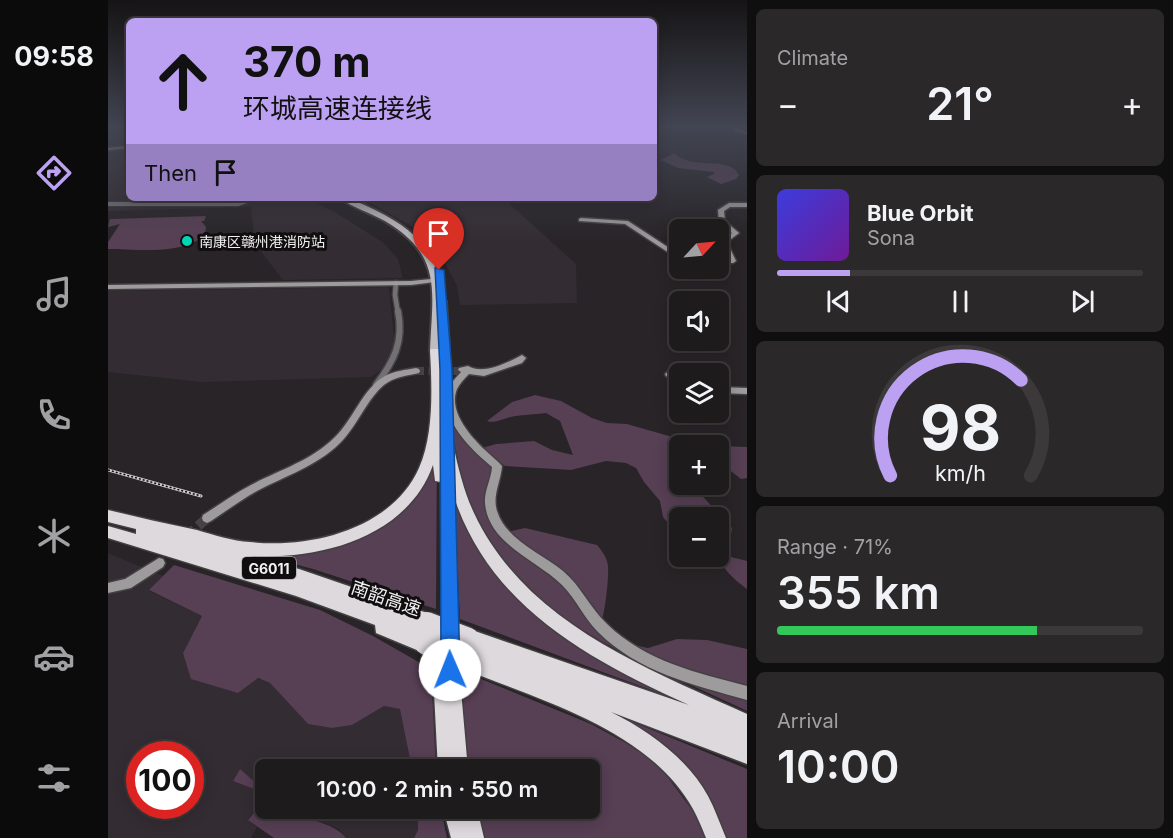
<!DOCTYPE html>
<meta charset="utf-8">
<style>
body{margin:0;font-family:Inter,"Noto Sans SC",sans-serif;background:#2b282a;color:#f1f3f6;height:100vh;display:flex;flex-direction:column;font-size:22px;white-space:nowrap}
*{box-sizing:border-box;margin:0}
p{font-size:20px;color:#a1a1a4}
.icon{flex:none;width:33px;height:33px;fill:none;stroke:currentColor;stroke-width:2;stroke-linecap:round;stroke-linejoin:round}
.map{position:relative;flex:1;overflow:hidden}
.panel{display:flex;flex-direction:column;gap:9px;padding:9px;background:#100f10;width:426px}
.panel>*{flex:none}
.banner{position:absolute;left:18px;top:18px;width:531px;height:183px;border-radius:9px;box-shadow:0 3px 15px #0003,0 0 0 2px #3c393b;background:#bca0f2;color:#111;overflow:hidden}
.needle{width:39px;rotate:64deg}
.controls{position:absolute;left:561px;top:219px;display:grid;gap:12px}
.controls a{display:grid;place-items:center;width:60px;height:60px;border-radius:9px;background:#1e1b1d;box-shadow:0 3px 15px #0003,0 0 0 2px #3c393b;font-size:30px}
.speed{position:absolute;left:18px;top:741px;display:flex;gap:12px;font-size:30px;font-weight:700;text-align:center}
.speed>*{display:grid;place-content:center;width:78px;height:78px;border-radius:50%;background:#1e1b1d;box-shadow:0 3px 15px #0003,0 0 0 2px #3c393b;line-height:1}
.speed .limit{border:9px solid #d22;background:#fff;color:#111}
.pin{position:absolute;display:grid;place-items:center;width:51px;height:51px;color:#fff;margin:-62px -26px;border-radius:50% 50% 50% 0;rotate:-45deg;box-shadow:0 0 6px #0007}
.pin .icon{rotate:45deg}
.me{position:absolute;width:66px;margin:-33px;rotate:359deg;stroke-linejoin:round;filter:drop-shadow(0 0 4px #0008)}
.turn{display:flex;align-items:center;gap:21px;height:126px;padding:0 18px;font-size:27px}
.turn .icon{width:78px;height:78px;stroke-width:2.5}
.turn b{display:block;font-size:42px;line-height:51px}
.then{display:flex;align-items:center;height:57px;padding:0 18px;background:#0003;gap:12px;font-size:22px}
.big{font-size:45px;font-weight:600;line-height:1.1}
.panel .card{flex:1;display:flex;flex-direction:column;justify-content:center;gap:9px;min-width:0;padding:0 21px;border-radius:9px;background:#2b282a}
.panel .dial{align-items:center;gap:0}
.dial svg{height:156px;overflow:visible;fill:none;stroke:#3c393b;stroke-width:7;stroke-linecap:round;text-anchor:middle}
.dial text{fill:#f1f3f6;stroke:none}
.song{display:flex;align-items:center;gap:18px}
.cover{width:72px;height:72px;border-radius:9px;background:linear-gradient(135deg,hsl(240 70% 55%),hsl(280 70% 35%))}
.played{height:6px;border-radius:3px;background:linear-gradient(90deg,#bca0f2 20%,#3c393b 20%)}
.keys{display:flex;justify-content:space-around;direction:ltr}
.heat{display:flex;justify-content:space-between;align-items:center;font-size:33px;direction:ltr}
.charge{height:9px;border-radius:4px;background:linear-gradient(90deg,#34c759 71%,#3c393b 0)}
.trip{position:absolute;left:147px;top:759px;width:345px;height:60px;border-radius:9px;background:#1e1b1d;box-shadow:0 3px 15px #0003,0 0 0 2px #3c393b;font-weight:600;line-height:60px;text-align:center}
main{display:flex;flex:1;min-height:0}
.tabs{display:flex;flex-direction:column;width:108px;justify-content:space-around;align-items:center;background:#0c0b0c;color:#a1a1a4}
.tabs .icon{width:42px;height:42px}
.tabs .on{color:#bca0f2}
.tabs b{font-size:27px;color:#f1f3f6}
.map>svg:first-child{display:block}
.built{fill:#342c33;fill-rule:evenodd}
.green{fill:#573f54}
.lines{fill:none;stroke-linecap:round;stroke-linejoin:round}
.secondary-tunnel-far1{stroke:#464346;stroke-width:8;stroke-dasharray:8 4.5;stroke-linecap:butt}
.secondary-tunnel{stroke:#464346;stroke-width:10;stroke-dasharray:10 5;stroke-linecap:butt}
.street-far2-casing{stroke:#444144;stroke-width:5}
.street-far1-casing{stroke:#444144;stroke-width:7}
.street-casing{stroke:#444144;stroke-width:9}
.secondary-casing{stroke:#444144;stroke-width:3}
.primary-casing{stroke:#444144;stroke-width:4}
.highway-casing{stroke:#444144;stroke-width:3}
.street-far2{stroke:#727072;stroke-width:4}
.street-far1{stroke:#727072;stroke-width:4.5}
.street{stroke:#727072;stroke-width:6}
.secondary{fill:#9e9b9d;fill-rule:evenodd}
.primary{fill:#bfbcbf;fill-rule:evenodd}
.highway{fill:#ded9dd;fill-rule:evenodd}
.rail-casing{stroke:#cccacc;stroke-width:3}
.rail{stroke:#100e0f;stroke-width:1.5;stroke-dasharray:2;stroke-linecap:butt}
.highway-bridge-casing{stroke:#444144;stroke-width:21;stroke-linecap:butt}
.highway-bridge{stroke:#ded9dd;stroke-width:18}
.route{fill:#1a73e8;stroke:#114b97;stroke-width:1.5}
.poi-dot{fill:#01d5b6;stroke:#100e0f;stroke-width:2}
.labels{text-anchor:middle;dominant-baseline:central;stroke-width:6;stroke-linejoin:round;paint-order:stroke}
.far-poi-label{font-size:14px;fill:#f3f1f3;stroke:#100e0f;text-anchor:start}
.shield{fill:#100e0f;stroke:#afadaf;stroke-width:1.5}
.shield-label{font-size:14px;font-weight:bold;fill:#f3f1f3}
.near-street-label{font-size:18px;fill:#f3f1f3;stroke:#100e0f}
</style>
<main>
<nav class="tabs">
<b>09:58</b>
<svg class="icon on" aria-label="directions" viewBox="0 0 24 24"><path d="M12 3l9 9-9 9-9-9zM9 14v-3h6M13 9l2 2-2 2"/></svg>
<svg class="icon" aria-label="music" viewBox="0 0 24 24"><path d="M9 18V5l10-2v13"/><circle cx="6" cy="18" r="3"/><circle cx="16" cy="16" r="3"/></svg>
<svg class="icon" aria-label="phone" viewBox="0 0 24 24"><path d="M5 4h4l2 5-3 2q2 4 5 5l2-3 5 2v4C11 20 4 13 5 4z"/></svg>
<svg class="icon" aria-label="climate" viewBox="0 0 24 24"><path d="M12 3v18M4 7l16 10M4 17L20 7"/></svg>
<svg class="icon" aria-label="car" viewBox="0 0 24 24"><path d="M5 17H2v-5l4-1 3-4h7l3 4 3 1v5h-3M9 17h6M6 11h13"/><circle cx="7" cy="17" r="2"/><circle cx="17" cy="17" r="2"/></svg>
<svg class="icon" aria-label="filters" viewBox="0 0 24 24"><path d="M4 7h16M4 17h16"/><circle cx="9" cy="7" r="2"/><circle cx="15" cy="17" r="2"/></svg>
</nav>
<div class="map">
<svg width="639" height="838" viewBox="0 0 639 838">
<rect width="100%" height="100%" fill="#282427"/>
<g class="built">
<path d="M0,126h21v72h178l29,15 48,30 14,16 5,19 -120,2 -28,-36 -4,-37 -143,4z"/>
<path d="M254,198h141l73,66 1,39 -117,2 -3,-19 -18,-35 -22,-22z"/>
<path d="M281,287l6,60 -14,23 -10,7 -169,5 -94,-10v-81z"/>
<path d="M0,553l55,23 -14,15 53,25 -19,37 87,30 38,41 24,4 20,-3 32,-19 17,3 11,60 -146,1 -1,13 -8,1 -17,-15 -7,12 21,8 8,14 -14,16 9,8 -6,11h-143zM32,754h50v52h-50z"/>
<path d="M191,809h119v21l-4,8h-68l-7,-9 -36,-14z"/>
</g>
<g class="green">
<path d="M566,153c20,19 54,1 65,22l-3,4 -15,5 -14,-7 7,-3v-2l-36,-4 -17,-8z"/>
<path d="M98,216l-2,5h-3l5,6 -1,7c-20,22 -70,15 -97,15v-7l12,-18 -12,3 2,-8z"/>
<path d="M427,395l26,6 31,17 15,5 20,1 49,14 41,7 -37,1v38l12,1 40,43 -1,6 -12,12 -1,-28h-38l-1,18 -16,-19 -3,-16 -16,-19 -8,-14 -10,-5 -20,-2 -35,9 -66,-4 -23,-18 14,-4 38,-3 18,9 21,5 -13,-34 -14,-8c-11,2 -23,1 -35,4 -8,1 -16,7 -24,4l25,-19z"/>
<path d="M348,417l41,49 -9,33 15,34 22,-5 72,17c5,6 10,12 11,21 1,12 -3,49 -8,60l15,15 33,7 29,-9 30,1 40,9v62c-78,-38 -161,-66 -225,-128 -16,-15 -32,-33 -43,-53 -17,-33 -20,-74 -30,-109z"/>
<path d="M610,446l29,1v31l-6,1 -14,-11h-8z"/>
<path d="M329,448l-1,161 -123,-40 -57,-15 51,-1 96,-44z"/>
<path d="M345,482c3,13 5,28 10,40 6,14 16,27 24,39 52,78 131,108 212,147l-239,-89z"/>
<path d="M611,554l28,7v28c-11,-8 -27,-21 -28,-35z"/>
<path d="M66,565l146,45 53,26 58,33 5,100h-24l-12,-60 -16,-3 -32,19 -20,3 -24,-4 -38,-41 -12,-5 -20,15 -47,-14 -8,-26 19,-37 -53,-26z"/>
<path d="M351,670l132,54 35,19 32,21 46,62 3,12h-222l-11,-29 116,-1v-38l-123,-1z"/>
<path d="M486,706l153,63v69h-20l-20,-43z"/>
<path d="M132,769l17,15 8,-1 1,25 33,1c10,15 34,12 47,29h-72l-26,-18 14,-17 -8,-14 -21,-8z"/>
<path d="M310,809h23l6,29h-33l4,-8z"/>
</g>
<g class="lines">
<path class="secondary-tunnel-far1" d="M308,371h44"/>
<path class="secondary-tunnel" d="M79,536l20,-18"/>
<g class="street-far2-casing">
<path id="street-far2" d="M0,204h130l17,-6"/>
</g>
<g class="street-far1-casing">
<path id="street-far1" d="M288,283l-1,12 3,18"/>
</g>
<g class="street-casing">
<path id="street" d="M268,385c18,-24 28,-43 22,-74"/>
</g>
<g class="secondary-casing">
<g id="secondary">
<path d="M623,126h4l4,3 8,3v2l-12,-3z"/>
<path d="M21,146v2l-21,2v-2z"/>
<path d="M621,203h18v4h-17l-6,4 1,10 14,12 -12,9 9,19 -3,2h-15v-4h11l-8,-18 11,-8 -13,-11 -1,-12z"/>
<path d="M473,218l47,3 52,34v5l-55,-36 -46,-3v-2z"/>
<path d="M333,278l3,2 -1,1 -32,4 -303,4v-4l303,-4z"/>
<path d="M414,355l4,3 -4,5 -38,13 -15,-2c-4,4 -9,9 -12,15 -9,22 13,47 28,61 5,5 12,10 17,16 -1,15 -10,30 -5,45 9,29 44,42 66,60 18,15 27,37 44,53 38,37 90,49 140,62v14c-53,-15 -109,-28 -149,-68 -14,-14 -22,-33 -36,-47 -25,-25 -74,-41 -77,-82 -1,-12 6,-23 7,-36 -20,-17 -51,-45 -44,-75 1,-8 8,-14 13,-20l-3,-2 1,-2 9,-2c16,9 39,-3 54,-11z"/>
<path d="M308,368l3,1 1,2 -1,2c-9,2 -18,3 -27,7 -22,10 -33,45 -52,63 -23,23 -55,33 -83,48 -16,9 -31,20 -46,30l-4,2 -4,-2 -1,-3 1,-3c16,-10 31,-21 48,-30 28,-15 60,-24 84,-48 18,-17 28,-49 50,-61 9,-5 20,-6 31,-8z"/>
<path d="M561,371l11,6v7l-14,-8 -1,-2z"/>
<path d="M610,387l29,1v6l-29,-1z"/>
<path d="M51,558l4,1 2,4 -2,4 -32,21 -23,5v-10l17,-4z"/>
</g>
</g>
<g class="primary-casing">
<path id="primary" d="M232,198c12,0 24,7 35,12 40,20 64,41 66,89l5,2 3,47 -2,2 -3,1 -4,-3 -2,5 -3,1 -5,-3c2,-59 14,-95 -45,-130 -14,-8 -32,-13 -45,-23z"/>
</g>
<g class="highway-casing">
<g id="highway">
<path d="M336,345l5,3c1,21 2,43 2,64 1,10 0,22 2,32 5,23 11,48 21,69 51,109 170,154 273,201v50l-136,-52c37,18 77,47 97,84 7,13 12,28 18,42h-20c-4,-10 -8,-20 -13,-29 -45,-81 -155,-109 -234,-142l9,103h-30l-4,-78 3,-6 5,-2 -1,-202 -6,-1 -2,-16c-26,73 -114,95 -183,91l49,13 134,46 2,6 -2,6 -4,1 3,1 2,6 -3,6 1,4 -2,6 -6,2 -48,-20 -1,-8 -79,-29 -188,-58v-12l28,8v-5l-28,-7v-12c30,7 59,14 89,20 17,5 35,11 53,12 60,7 142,-13 169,-74 15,-34 13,-80 11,-117l1,-2h8zM346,497c37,111 136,163 235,208l-220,-76 -6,2 -2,6 4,7 -4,1 -2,6z"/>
<path d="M335,808h34l7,30h-33z"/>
</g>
</g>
<use href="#street-far2" class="street-far2"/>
<use href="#street-far1" class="street-far1"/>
<use href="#street" class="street"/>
<use href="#secondary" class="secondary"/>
<use href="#primary" class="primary"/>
<use href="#highway" class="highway"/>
<g class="rail-casing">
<path id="rail" d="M0,470l93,26"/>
</g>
<use href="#rail" class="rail"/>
<g class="highway-bridge-casing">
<g id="highway-bridge">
<path d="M319,621l42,16"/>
<path d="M318,635l41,16"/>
<path d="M316,645l41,16"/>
</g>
</g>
<use href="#highway-bridge" class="highway-bridge"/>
</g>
<linearGradient id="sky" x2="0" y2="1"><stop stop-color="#161415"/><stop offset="0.52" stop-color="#424552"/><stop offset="1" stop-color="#424552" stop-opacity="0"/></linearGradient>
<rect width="639" height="243" fill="url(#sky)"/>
<path class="route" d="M327,268l9,2 8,100 8,300 -3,7 -7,3 -7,-3 -2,-7 -1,-300z"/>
<circle class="poi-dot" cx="79" cy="241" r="6"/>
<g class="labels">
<g class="far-poi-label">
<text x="91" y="241">南康区赣州港消防站</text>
</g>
<rect class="shield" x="134" y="557" width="54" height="22" rx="4.5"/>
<g class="shield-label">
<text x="161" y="568">G6011</text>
</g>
<g class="near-street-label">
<text transform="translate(278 598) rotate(19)">南韶高速</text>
</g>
</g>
</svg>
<div class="controls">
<a><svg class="needle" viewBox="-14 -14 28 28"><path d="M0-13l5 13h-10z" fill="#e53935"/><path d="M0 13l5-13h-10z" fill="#a1a1a4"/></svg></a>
<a><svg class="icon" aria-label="sound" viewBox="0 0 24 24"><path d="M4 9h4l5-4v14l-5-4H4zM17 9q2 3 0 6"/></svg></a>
<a><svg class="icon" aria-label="layers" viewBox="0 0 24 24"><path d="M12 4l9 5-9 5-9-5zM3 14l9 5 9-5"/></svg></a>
<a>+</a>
<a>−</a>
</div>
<div class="speed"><div class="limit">100</div></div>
<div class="pin" style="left:331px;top:270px;background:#d93025"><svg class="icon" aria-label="arrive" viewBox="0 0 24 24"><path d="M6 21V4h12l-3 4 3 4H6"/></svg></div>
<svg class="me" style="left:342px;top:670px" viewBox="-20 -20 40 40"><circle r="19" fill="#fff"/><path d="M0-13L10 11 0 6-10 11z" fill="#1a73e8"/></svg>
<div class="trip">10:00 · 2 min · 550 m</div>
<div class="banner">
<div class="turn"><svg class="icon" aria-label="ahead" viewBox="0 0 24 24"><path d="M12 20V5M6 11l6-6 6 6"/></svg><div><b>370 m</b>环城高速连接线</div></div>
<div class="then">Then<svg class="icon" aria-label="arrive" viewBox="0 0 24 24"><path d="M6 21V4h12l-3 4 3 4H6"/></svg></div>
</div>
</div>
<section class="panel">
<div class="card"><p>Climate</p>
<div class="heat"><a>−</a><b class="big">21°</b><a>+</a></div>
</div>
<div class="card">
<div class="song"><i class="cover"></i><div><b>Blue Orbit</b><p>Sona</p></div></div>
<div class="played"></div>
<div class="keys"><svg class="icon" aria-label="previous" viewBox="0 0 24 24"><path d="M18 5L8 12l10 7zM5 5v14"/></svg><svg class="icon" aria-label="pause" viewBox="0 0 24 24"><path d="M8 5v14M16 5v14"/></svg><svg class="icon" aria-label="next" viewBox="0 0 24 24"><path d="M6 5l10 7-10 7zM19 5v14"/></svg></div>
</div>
<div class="card dial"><svg viewBox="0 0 100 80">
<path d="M14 69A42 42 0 1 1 86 69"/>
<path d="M14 69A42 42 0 0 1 81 20" stroke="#bca0f2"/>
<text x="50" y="56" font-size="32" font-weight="700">98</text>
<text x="50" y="72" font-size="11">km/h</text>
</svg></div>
<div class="card"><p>Range · 71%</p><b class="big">355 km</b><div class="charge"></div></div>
<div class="card"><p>Arrival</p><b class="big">10:00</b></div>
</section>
</main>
